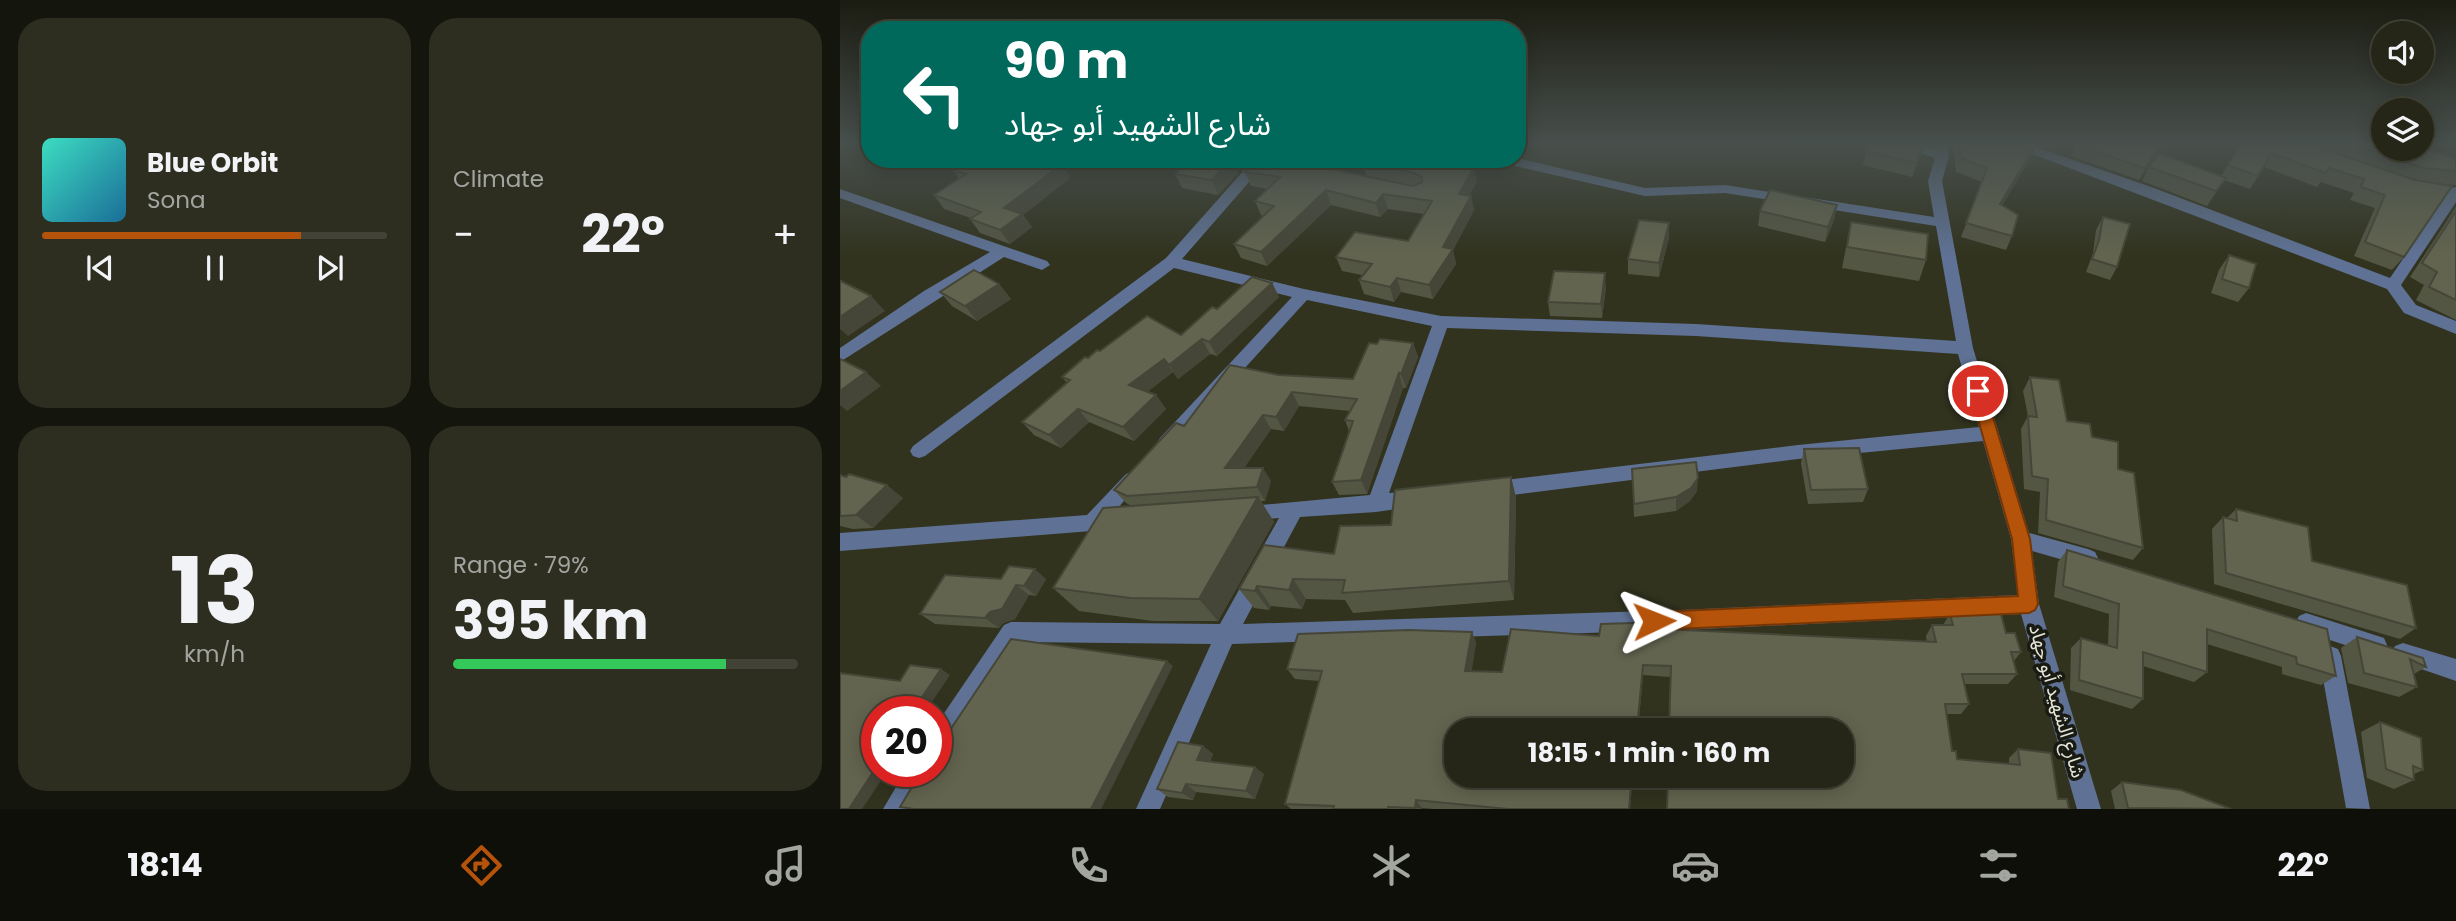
<!DOCTYPE html>
<meta charset="utf-8">
<style>
body{margin:0;font-family:Poppins,"Noto Sans Arabic",sans-serif;background:#2d2e20;color:#f1f3f6;height:100vh;display:flex;flex-direction:column;font-size:26px;white-space:nowrap}
*{box-sizing:border-box;margin:0}
p{font-size:23px;color:#a3a5a1}
.icon{flex:none;width:38px;height:38px;fill:none;stroke:currentColor;stroke-width:2;stroke-linecap:round;stroke-linejoin:round}
.map{position:relative;flex:1;overflow:hidden}
.sheet{display:flex;flex-direction:column;gap:18px;padding:18px;background:#14150d;width:840px}
.sheet>*{flex:none}
.banner{position:absolute;left:21px;top:21px;width:665px;height:147px;border-radius:28px;box-shadow:0 4px 18px #0003,0 0 0 2px #424336;background:#00695c;color:#fff;overflow:hidden}
.buttons{position:absolute;left:1531px;top:21px;display:grid;gap:14px}
.buttons a{display:grid;place-items:center;width:63px;height:63px;border-radius:50%;background:#252617;box-shadow:0 4px 18px #0003,0 0 0 2px #424336;font-size:35px}
.speed{position:absolute;left:21px;top:696px;display:flex;gap:14px;font-size:35px;font-weight:700;text-align:center}
.speed>*{display:grid;place-content:center;width:91px;height:91px;border-radius:50%;background:#252617;box-shadow:0 4px 18px #0003,0 0 0 2px #424336;line-height:1}
.speed .limit{border:10px solid #d22;background:#fff;color:#111}
.pin{position:absolute;display:grid;place-items:center;width:60px;height:60px;color:#fff;margin:-30px;border:4px solid #fff;border-radius:50%;box-shadow:0 2px 7px #0007}
.me{position:absolute;width:77px;margin:-38px;rotate:88deg;stroke-linejoin:round;filter:drop-shadow(0 0 5px #0008)}
.turn{display:flex;align-items:center;gap:24px;height:147px;padding:0 28px;font-size:32px}
.turn .icon{width:91px;height:91px;stroke-width:2.5}
.turn b{display:block;font-size:49px;line-height:60px}
.big{font-size:52px;font-weight:700;line-height:1.1}
.sheet .tile{flex:1;display:flex;flex-direction:column;justify-content:center;gap:10px;min-width:0;padding:0 24px;border-radius:28px;background:#2d2e20}
.sheet .dial{align-items:center;gap:0}
.dial b{font-size:91px;line-height:1}
.song{display:flex;align-items:center;gap:21px}
.cover{width:84px;height:84px;border-radius:10px;background:linear-gradient(135deg,hsl(170 70% 55%),hsl(200 70% 35%))}
.played{height:7px;border-radius:4px;background:linear-gradient(90deg,#b45309 75%,#424336 75%)}
.keys{display:flex;justify-content:space-around;direction:ltr}
.heat{display:flex;justify-content:space-between;align-items:center;font-size:38px;direction:ltr}
.charge{height:10px;border-radius:5px;background:linear-gradient(90deg,#34c759 79%,#424336 0)}
.sheet .tiles{flex:1;display:grid;gap:18px;grid-template-columns:repeat(2,1fr)}
.trip{position:absolute;left:604px;top:718px;width:410px;height:70px;border-radius:28px;background:#252617;box-shadow:0 4px 18px #0003,0 0 0 2px #424336;font-weight:700;line-height:70px;text-align:center}
.menu{display:flex;height:112px;justify-content:space-around;align-items:center;background:#0f0f09;color:#a3a5a1}
.menu .icon{width:49px;height:49px}
.menu .on{color:#b45309}
.menu b{font-size:32px;color:#f1f3f6}
main{display:flex;flex:1;min-height:0}
.map>svg:first-child{display:block}
.lines{fill:none;stroke-linecap:round;stroke-linejoin:round}
.minor{fill:#5f7295;fill-rule:evenodd}
.wall{fill:#545644}
.shaded-wall{fill:#454637}
.building{fill:#62644f;stroke:#454637;stroke-width:2}
.route{fill:#b45309;stroke:#753606;stroke-width:2}
.labels{text-anchor:middle;dominant-baseline:central;stroke-width:7;stroke-linejoin:round;paint-order:stroke}
.street-label{font-size:19px;fill:#e4e6d9;stroke:#191a11}
</style>
<main>
<section class="sheet">
<div class="tiles">
<div class="tile">
<div class="song"><i class="cover"></i><div><b>Blue Orbit</b><p>Sona</p></div></div>
<div class="played"></div>
<div class="keys"><svg class="icon" aria-label="previous" viewBox="0 0 24 24"><path d="M18 5L8 12l10 7zM5 5v14"/></svg><svg class="icon" aria-label="pause" viewBox="0 0 24 24"><path d="M8 5v14M16 5v14"/></svg><svg class="icon" aria-label="next" viewBox="0 0 24 24"><path d="M6 5l10 7-10 7zM19 5v14"/></svg></div>
</div>
<div class="tile"><p>Climate</p>
<div class="heat"><a>−</a><b class="big">22°</b><a>+</a></div>
</div>
<div class="tile dial"><b>13</b><p>km/h</p></div>
<div class="tile"><p>Range · 79%</p><b class="big">395 km</b><div class="charge"></div></div>
</div>
</section>
<div class="map">
<svg width="1616" height="809" viewBox="0 0 1616 809">
<rect width="100%" height="100%" fill="#31331f"/>
<g class="lines">
<g class="minor">
<path d="M1050,143h22l22,6 -2,-6h14l3,13 -7,25 31,167 56,185 59,16 7,3 3,6 -3,6 -7,3 -56,-16 7,53 62,205h-24l-56,-195 -340,16 -449,14 -72,165h-24l75,-165 -194,-2 -73,112 -8,3v-32l68,-100 7,-3 209,2 59,-106 -33,3 -7,-2 -3,-6 3,-6 131,-12 62,-169 -125,-26 -135,148 -6,2 -6,-2 -3,-5 3,-5 132,-141 -118,-29 -249,188 -6,2 -6,-2 -3,-5 3,-5 253,-188 88,-99h15l-87,100 122,30 137,27 255,8 260,17 -20,-115 -211,-33 -80,3 -147,-34 -2,-3 21,-1 128,30 80,-3 209,32 -6,-36 7,-23zM607,328l249,8 262,18 21,73 -181,18 -309,37 -7,2 -2,6 2,6 7,2 309,-39 185,-18 28,98 7,56 -337,15 -438,14 57,-107 76,-5 48,-7 3,-6 -3,-6 -7,-2 -28,2z"/>
<path d="M1164,143h20l130,45 236,90 61,-90 5,-1v15l-55,83 15,20 40,16v13l-52,-21 -17,-24z"/>
<path d="M0,189l207,72 3,4 -8,5 -38,-13 -164,105v-14l84,-57 66,-39 -150,-54z"/>
<path d="M293,471l7,3 2,5 -28,34 9,2 3,6 -3,6 -7,2 -276,22v-18l247,-18 39,-41z"/>
<path d="M1466,613l78,25 3,7 -3,7 -8,3 -77,-25 -4,-7 4,-7z"/>
<path d="M1563,643l53,16v22l-61,-21 -3,-7 3,-7z"/>
<path d="M1490,646l8,3 3,7 29,153 -24,-1 -27,-152 3,-7z"/>
<path d="M65,772h26l-22,37h-26z"/>
</g>
</g>
<g class="wall">
<path d="M1084,143l-12,34 -49,-12 3,-14z"/>
<path d="M1113,143h86l-1,2h-2l-4,11 -30,49 10,31 -6,14 -45,-13 21,-55 -26,-10z"/>
<path d="M1237,143h87l-25,37 -68,-24z"/>
<path d="M1402,143h142l72,16v26l-23,-2 -29,74 -12,13 -38,-14 21,-48 -25,-8 4,-7 -33,-11 -4,5 -53,-20 -14,22 -26,-9 -17,26 -65,-25 7,-14 72,9z"/>
<path d="M445,159h45l-9,8z"/>
<path d="M525,159h55v1l57,21 -8,15h2l3,14 -21,40 3,14 -23,35 -32,-7 -7,10 -30,-8 -5,-14 3,-5 -20,-4 -6,-14 72,-16 16,-27 -36,-5 -8,8 -49,-12 -64,61 -26,-8 -7,-14 29,-28 -2,-1 -6,-14 12,-12 -16,-3 -6,-14 122,5 -5,-15z"/>
<path d="M107,160l115,4 8,14 -47,37 9,12 -22,17 -30,-11 -10,-14 1,-1 -27,-9 -10,-14 25,-16z"/>
<path d="M398,173l-20,22 -36,-7 -7,-14z"/>
<path d="M997,205l-3,15 -9,22 -67,-16 2,-15z"/>
<path d="M1616,207v113l-40,-20 8,-15 -14,-8z"/>
<path d="M1263,217l14,50 -7,13 -24,-8 7,-19 3,-23z"/>
<path d="M1011,222l75,38 -7,21 -77,-13z"/>
<path d="M829,223v15l-10,39 -31,-3v-15z"/>
<path d="M1389,255l20,33 -11,14 -27,-9 8,-23z"/>
<path d="M432,283l7,14 -62,59 -7,-2 -32,25 -5,-7 -26,20 9,3 10,14 -32,32 -45,-19 -28,26 -27,-13 -12,-13 45,-39 -5,-6 26,-19 12,-7 81,-16 36,-26z"/>
<path d="M159,284l12,15 -34,22 -25,-15 -12,-14z"/>
<path d="M766,288l-4,30 -52,-2 -2,-14z"/>
<path d="M573,343l5,14 -12,31h-3l-36,106 -28,1 -7,-13 17,-51 -4,-11 5,-9 -51,-5 -15,25 -13,-2 -27,39 27,13 -6,20h-4l13,21 -56,99h-65l-74,-10 -26,-23 79,-82 -6,-3 -12,-13 70,-64 95,-51 74,4z"/>
<path d="M1190,377l37,44 25,16 26,32 25,79 -10,12 -95,-27 2,-41 -16,-3 -3,-60 7,-13 -5,-25z"/>
<path d="M964,449l64,40 -5,13 -55,2 -7,-41z"/>
<path d="M792,469l65,22 -7,10 -14,10 -42,6z"/>
<path d="M0,475l63,23 -30,30 -20,1 -13,-3z"/>
<path d="M671,477l5,21 -2,102 -161,13 -8,-13 -39,-1 -4,10 -31,-3 -2,4 -15,-2 -15,-19 95,-35 57,-29z"/>
<path d="M1396,509l76,52 104,67 -16,11 -186,-55 -2,-55 11,-12 4,1z"/>
<path d="M1227,550l269,126 -15,9 -39,-11v-7l-75,-23v28l-13,10 -51,-16v33l-11,10 -62,-19 1,-42 10,-10 27,8 1,-32 -55,-17 4,-35z"/>
<path d="M161,579h45l-10,17 -7,-1 -14,24 -12,4 -4,5 -64,-4 -15,-10z"/>
<path d="M1110,614l56,19 15,19 -7,9 3,13 -9,10h-44l5,20 -8,10h-15l6,37 5,8 52,5v-6l9,-9 40,50 11,10 -399,-132 -27,-2 -5,55h-182l174,79h-196l-12,-1v1h-131l-6,-5 34,-123 -24,-2 -8,-10 185,-37 4,11 -5,29h31l97,-36 65,-7 263,13 -1,-6 6,-11h11z"/>
<path d="M1517,637l66,21 3,9 -12,7 3,13 -18,10 -51,-14 -7,-35z"/>
<path d="M1540,722l43,48 -9,4v6l-20,9 -27,-11 -6,-46z"/>
<path d="M363,746l10,8 -3,8 54,12 -9,25 -59,-7 -3,8 -25,-3 -11,-8z"/>
<path d="M1282,782l109,27h-116l-4,-18z"/>
</g>
<g class="shaded-wall">
<path d="M1084,143l-3,13 -9,21 5,-14z"/>
<path d="M1197,143l-5,13 -37,62 5,-14z"/>
<path d="M1322,143h2l-25,37 6,-12z"/>
<path d="M391,159l7,14 -20,22 -6,-15z"/>
<path d="M479,159h11l-9,8z"/>
<path d="M222,164l8,14 -47,37 9,12 -22,17 -10,-14 4,-22z"/>
<path d="M634,167l3,14 -15,28 -3,-15z"/>
<path d="M486,190l5,15 -64,61 -6,-14z"/>
<path d="M543,194l5,15 -8,8 -4,-14z"/>
<path d="M631,196l3,14 -21,40 3,14 -23,35 -4,-14 14,-38z"/>
<path d="M997,205l-3,15 -9,22 3,-15z"/>
<path d="M829,223v15l-10,39v-14z"/>
<path d="M765,273l1,15 -4,30 -1,-14z"/>
<path d="M557,278l4,14 -7,10 -4,-15z"/>
<path d="M432,283l7,14 -62,59 -8,-14z"/>
<path d="M159,284l12,15 -34,22 -12,-15z"/>
<path d="M31,296l14,15 -37,25 -8,-7v-12z"/>
<path d="M362,339l8,15 -32,25 -9,-14z"/>
<path d="M573,343l5,14 -12,31 -5,-14z"/>
<path d="M324,359l9,13 -34,26 -10,-13z"/>
<path d="M26,372l15,14 -34,25 -7,-6v-14z"/>
<path d="M559,373l4,15 -36,106 -6,-14z"/>
<path d="M452,392l7,14 -15,25 -8,-14z"/>
<path d="M316,395l10,14 -32,32 -11,-14z"/>
<path d="M238,409l11,13 -28,26 -12,-13z"/>
<path d="M423,415l8,14 -37,53 -9,-14z"/>
<path d="M423,468l8,13 -6,20 -8,-14z"/>
<path d="M671,477l5,21 -2,102 -5,-19z"/>
<path d="M858,478l-1,13 -7,10 -14,10v-14z"/>
<path d="M47,485l16,13 -30,30 -17,-13z"/>
<path d="M418,497l16,25 -56,99 -19,-22z"/>
<path d="M195,569l11,10 -10,17 -12,-10z"/>
<path d="M453,579l13,20 -4,10 -13,-19z"/>
<path d="M176,585l13,10 -14,24 -12,4 -4,5 -14,-10z"/>
<path d="M417,586l14,20 -2,4 -14,-19z"/>
<path d="M632,632l4,11 -6,39 -5,-11z"/>
<path d="M327,661l6,5 -72,143h-10z"/>
<path d="M803,665v10l-5,55h-1z"/>
<path d="M101,669l9,6 -25,37h-13z"/>
<path d="M363,746l10,8 -6,14 -10,-8z"/>
<path d="M37,766v6h10l-25,37h-13z"/>
<path d="M415,767l9,7 -9,25 -9,-8z"/>
<path d="M792,775h1l-3,34h-1z"/>
<path d="M346,784l10,8 -3,8 -11,-7z"/>
<path d="M576,800l6,8v1l-7,-1z"/>
</g>
<g class="building">
<path d="M1030,143h54l-7,20 -51,-12z"/>
<path d="M1119,143h78l-37,61 18,11 -6,21 -46,-13 21,-55 -26,-10z"/>
<path d="M1237,143h85l-17,25 -69,-23z"/>
<path d="M1402,143h64l109,37 37,6 -48,71 -39,-15 20,-47 -24,-8 3,-8 -35,-11 -3,5 -55,-20 -13,23 -30,-11z"/>
<path d="M1506,143h38v6h38v-2l34,12v12l-33,-3z"/>
<path d="M1319,153l67,25 -10,13 -67,-24z"/>
<path d="M109,159h91l22,5 -58,44 18,6 -22,16 -30,-11 11,-7 -47,-17 32,-21 -12,-3 10,-7 -17,-4z"/>
<path d="M349,159h42l-19,21 -37,-6z"/>
<path d="M415,159h27l131,27 9,-4v-5l-8,-4 -52,-11 3,-3h47l62,8 -15,27 12,2 -28,51 10,2 -24,36 -32,-7 -7,9 -31,-7 13,-16 -36,-7 19,-25 53,9 24,-40 -49,-7 -7,9 -50,-13 -65,62 -27,-8 40,-38 -19,-5 25,-24 -35,-5z"/>
<path d="M930,190l67,15 -9,22 -68,-16z"/>
<path d="M1616,211v89l-27,-13 8,-15 -15,-9z"/>
<path d="M1263,217l27,7 -13,43 -25,-8 7,-19z"/>
<path d="M799,220l30,3 -10,40 -31,-4z"/>
<path d="M1011,222l77,12 -2,26 -79,-13z"/>
<path d="M1389,255l27,9 -7,24 -27,-9z"/>
<path d="M134,270l25,14 -34,22 -25,-14z"/>
<path d="M714,271l51,2 -4,31 -53,-2z"/>
<path d="M412,277l20,6 -63,59 -7,-3 -33,26 -5,-6 -35,26 27,10 -33,32 -45,-18 -29,26 -27,-13 48,-42 -8,-3 23,-20 3,1 9,-8 3,1 47,-35 34,19 31,-28 5,2z"/>
<path d="M1,281l30,15 -31,21v-35z"/>
<path d="M540,339l33,4 -12,31 -2,-1 -38,107 -29,2 21,-61 -8,-1 12,-21 -65,-7 -16,25 -13,-2 -38,53h38l-6,19 -130,9 -13,-6 62,-67 8,3 46,-61 49,10 74,4 16,-36 8,1z"/>
<path d="M0,359l26,13 -26,19z"/>
<path d="M1190,377l29,3 8,41 23,3 2,13 26,5v27l16,4 9,75 -97,-28 2,-41 -16,-3 -4,-60 9,1z"/>
<path d="M1019,448l9,41 -57,1 -7,-41z"/>
<path d="M856,462l2,16 -7,10 -15,9 -42,7 -2,-35z"/>
<path d="M9,474l38,11 -31,30 -16,1v-41l6,2z"/>
<path d="M671,477l-2,104 -167,12 3,-13 -52,-1 -4,11 -32,-4 -2,5 -16,-2 25,-44 70,9 6,-28 51,-1 4,-35z"/>
<path d="M418,497l-59,102 -69,-1 -77,-10 50,-80z"/>
<path d="M1396,509l72,18 4,34 95,24 9,43 -190,-55 -3,-56 14,4z"/>
<path d="M1227,550l260,79 9,47 -39,-12 -1,-7 -89,-28v43l-64,-20v47l-64,-19 2,-42 36,10 2,-44 -56,-18z"/>
<path d="M169,566l26,3 -11,17 -8,-1 -14,24 -12,3 -5,6 -65,-4 25,-39 56,4z"/>
<path d="M1110,614h51l5,19h9l6,19h-10l6,22h-55l7,30h-24l7,47h4l1,8 63,6 -2,-16 33,4 7,46h9l2,10h-402l1,-34h173v-45h-172l2,-64 -28,-1 -6,65h-181v45h176l-3,34h-121l-92,-9 -1,8 -27,-1v2h-55l1,-3 -49,-2 37,-133 -35,-2 11,-35 110,-4 64,2 -7,39 37,1 9,-43 88,7 2,-12 63,-2 -1,7 273,13 -4,-17h21z"/>
<path d="M1517,637l66,21 3,9 -16,-8 7,28 -53,-14z"/>
<path d="M171,639l156,22 -76,148h-177l-14,-2 21,-35h15v-21z"/>
<path d="M70,665l31,4 -29,43h-35v54l-28,43h-9v-136l60,8z"/>
<path d="M1540,722l41,16 2,32 -10,-4 1,14 -28,-11z"/>
<path d="M338,742l25,4 -6,14 58,7 -9,24 -60,-7 -4,9 -25,-4z"/>
<path d="M1282,782l59,8 50,19 -103,-1z"/>
</g>
<linearGradient id="sky" x2="0" y2="1"><stop stop-color="#1b1c11"/><stop offset="0.56" stop-color="#48504d"/><stop offset="1" stop-color="#48504d" stop-opacity="0"/></linearGradient>
<rect width="1616" height="256" fill="url(#sky)"/>
<path class="route" d="M1138,385l7,6 45,148 8,65 -3,6 -6,3 -375,17 -6,-3 -3,-6 3,-6 6,-3 364,-16 -6,-57 -42,-148z"/>
<g class="labels">
<g class="street-label">
<text transform="translate(1217 701) rotate(74)">شارع الشهيد أبو جهاد</text>
</g>
</g>
</svg>
<div class="buttons">
<a><svg class="icon" aria-label="sound" viewBox="0 0 24 24"><path d="M4 9h4l5-4v14l-5-4H4zM17 9q2 3 0 6"/></svg></a>
<a><svg class="icon" aria-label="layers" viewBox="0 0 24 24"><path d="M12 4l9 5-9 5-9-5zM3 14l9 5 9-5"/></svg></a>
</div>
<div class="speed"><div class="limit">20</div></div>
<div class="pin" style="left:1138px;top:391px;background:#d93025"><svg class="icon" aria-label="arrive" viewBox="0 0 24 24"><path d="M6 21V4h12l-3 4 3 4H6"/></svg></div>
<svg class="me" style="left:814px;top:621px" viewBox="-20 -20 40 40"><path d="M0-17L14 15 0 8-14 15z" fill="#b45309" stroke="#fff" stroke-width="4"/></svg>
<div class="trip">18:15 · 1 min · 160 m</div>
<div class="banner">
<div class="turn"><svg class="icon" aria-label="left" viewBox="0 0 24 24"><path d="M17 20v-9H6M10 6l-5 5 5 5"/></svg><div><b>90 m</b>شارع الشهيد أبو جهاد</div></div>
</div>
</div>
</main>
<nav class="menu">
<b>18:14</b>
<svg class="icon on" aria-label="directions" viewBox="0 0 24 24"><path d="M12 3l9 9-9 9-9-9zM9 14v-3h6M13 9l2 2-2 2"/></svg>
<svg class="icon" aria-label="music" viewBox="0 0 24 24"><path d="M9 18V5l10-2v13"/><circle cx="6" cy="18" r="3"/><circle cx="16" cy="16" r="3"/></svg>
<svg class="icon" aria-label="phone" viewBox="0 0 24 24"><path d="M5 4h4l2 5-3 2q2 4 5 5l2-3 5 2v4C11 20 4 13 5 4z"/></svg>
<svg class="icon" aria-label="climate" viewBox="0 0 24 24"><path d="M12 3v18M4 7l16 10M4 17L20 7"/></svg>
<svg class="icon" aria-label="car" viewBox="0 0 24 24"><path d="M5 17H2v-5l4-1 3-4h7l3 4 3 1v5h-3M9 17h6M6 11h13"/><circle cx="7" cy="17" r="2"/><circle cx="17" cy="17" r="2"/></svg>
<svg class="icon" aria-label="filters" viewBox="0 0 24 24"><path d="M4 7h16M4 17h16"/><circle cx="9" cy="7" r="2"/><circle cx="15" cy="17" r="2"/></svg>
<b>22°</b>
</nav>
